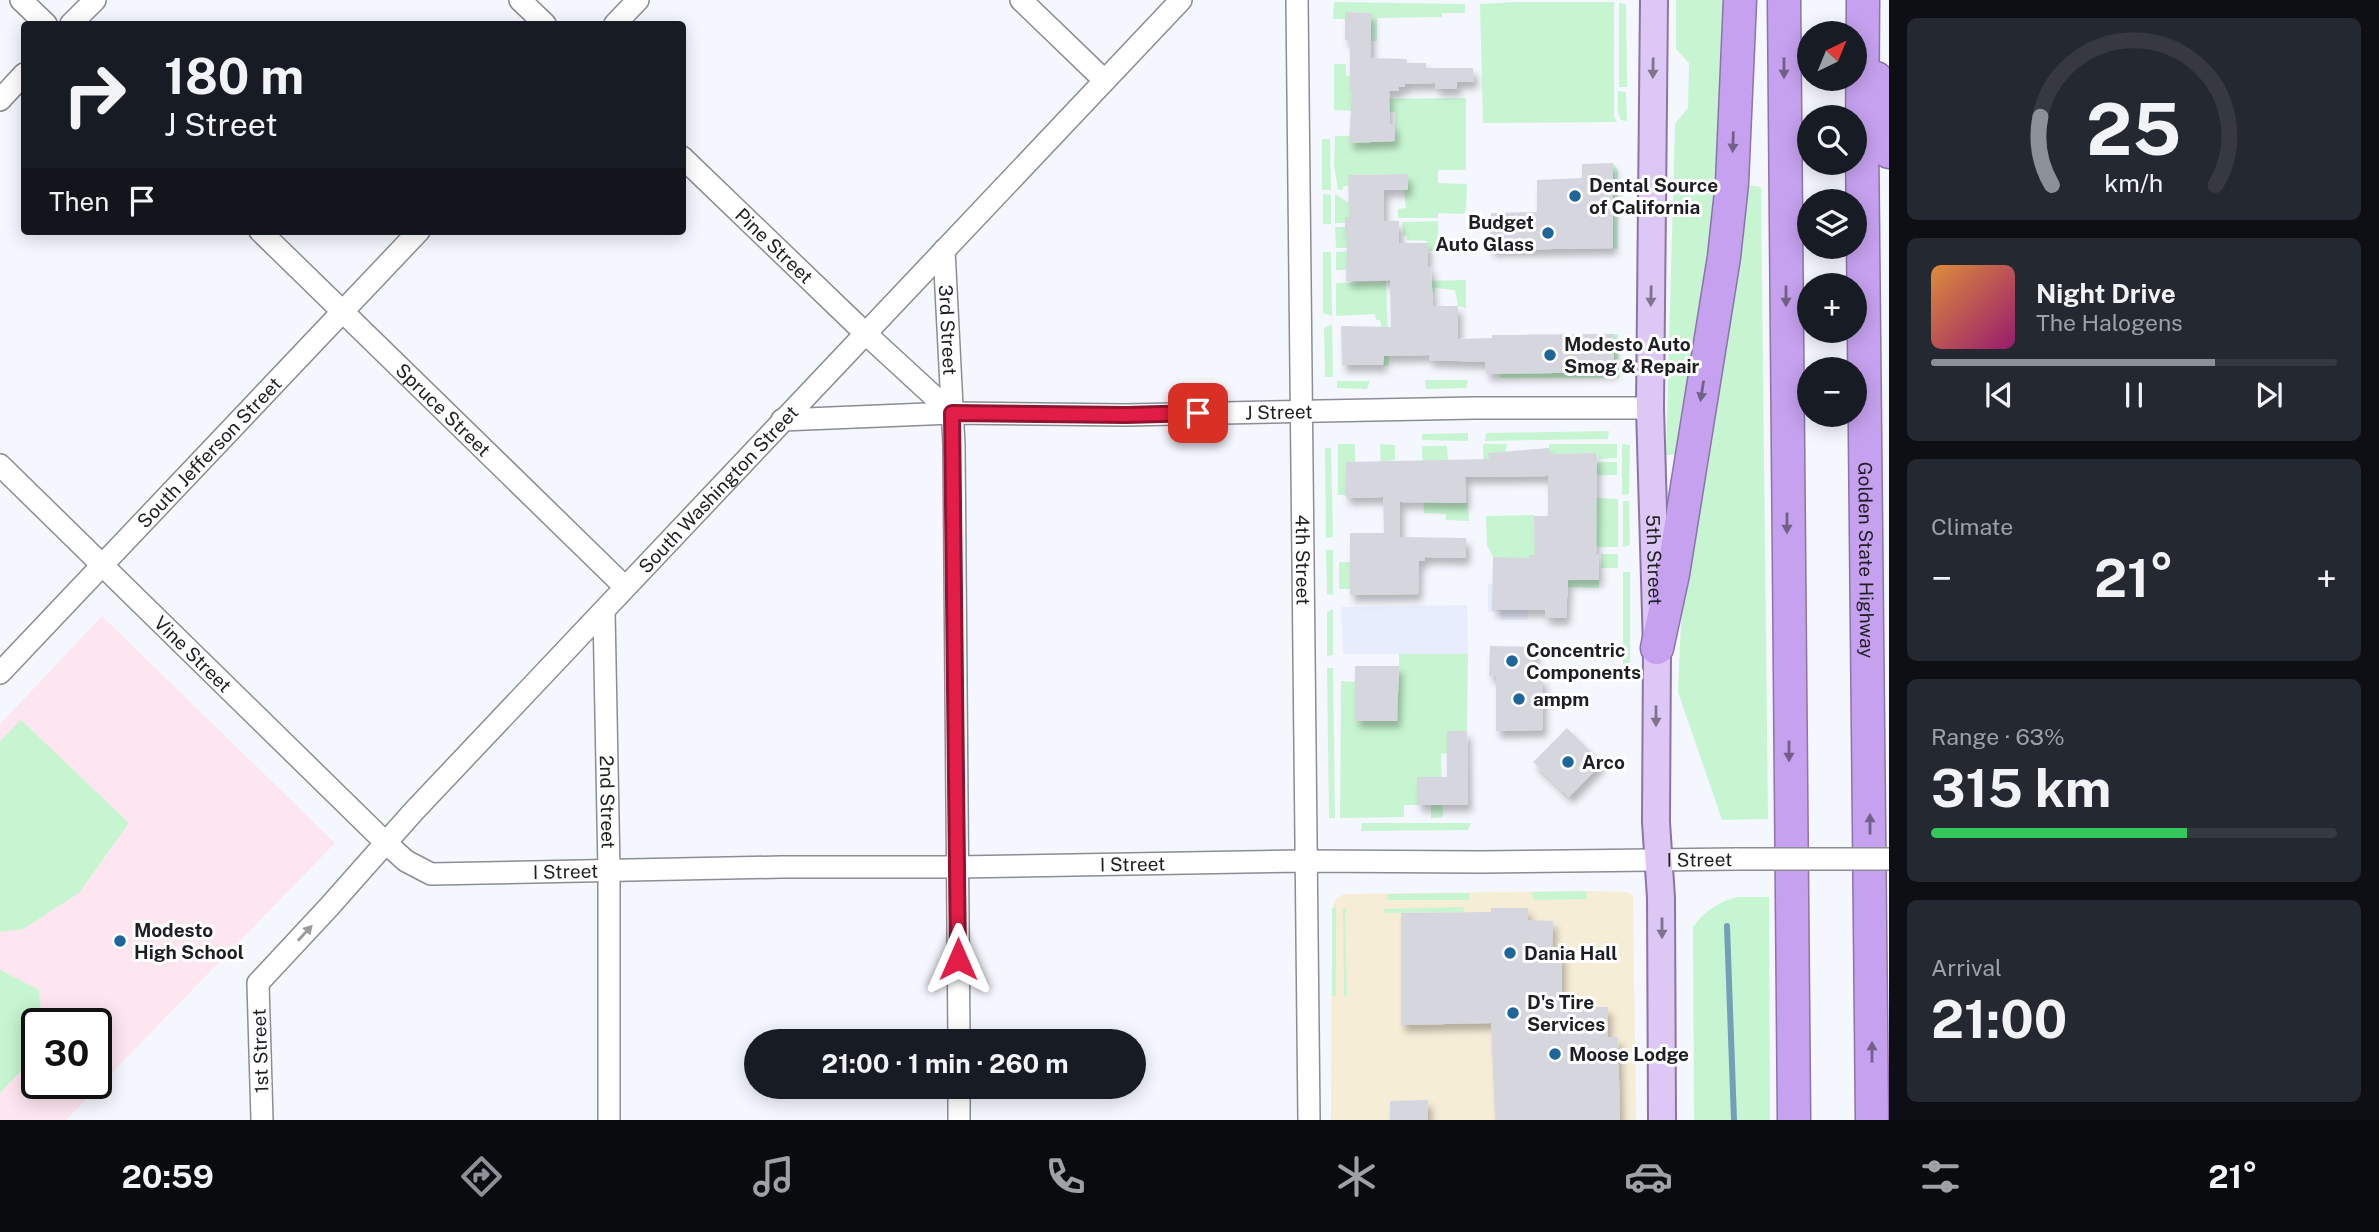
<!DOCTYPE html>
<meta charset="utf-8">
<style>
body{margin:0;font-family:"Public Sans",sans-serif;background:#242831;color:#f1f3f6;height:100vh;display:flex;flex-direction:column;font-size:26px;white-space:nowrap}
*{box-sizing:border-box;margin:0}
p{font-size:23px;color:#9ea1a6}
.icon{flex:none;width:38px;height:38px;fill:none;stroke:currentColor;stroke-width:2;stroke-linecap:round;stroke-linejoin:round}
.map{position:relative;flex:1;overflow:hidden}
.panel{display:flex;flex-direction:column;gap:18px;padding:18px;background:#0d0f14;width:490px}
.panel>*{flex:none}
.top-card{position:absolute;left:21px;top:21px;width:665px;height:214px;border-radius:7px;box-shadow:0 4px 18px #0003;background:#171b24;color:#f1f3f6;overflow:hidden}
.needle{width:46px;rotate:43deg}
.controls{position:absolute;left:1797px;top:21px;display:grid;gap:14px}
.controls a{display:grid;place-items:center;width:70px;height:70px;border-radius:50%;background:#171b24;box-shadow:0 4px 18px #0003;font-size:35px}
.speed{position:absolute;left:21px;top:1008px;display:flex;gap:14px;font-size:35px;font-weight:700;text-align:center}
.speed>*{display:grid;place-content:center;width:91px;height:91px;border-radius:50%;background:#171b24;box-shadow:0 4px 18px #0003;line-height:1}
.speed .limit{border:4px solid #111;border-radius:10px;background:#fff;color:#111}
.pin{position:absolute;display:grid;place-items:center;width:60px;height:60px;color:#fff;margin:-30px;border-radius:14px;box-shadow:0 4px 10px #0006}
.me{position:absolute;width:77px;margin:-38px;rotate:0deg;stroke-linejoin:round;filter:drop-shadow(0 0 5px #0008)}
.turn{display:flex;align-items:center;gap:24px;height:147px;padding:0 28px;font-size:32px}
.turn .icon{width:91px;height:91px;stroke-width:2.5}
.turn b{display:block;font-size:49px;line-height:60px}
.then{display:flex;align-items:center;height:66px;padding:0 28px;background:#0003;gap:14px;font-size:26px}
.big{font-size:52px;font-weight:700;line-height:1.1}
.panel .widget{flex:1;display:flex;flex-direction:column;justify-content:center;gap:10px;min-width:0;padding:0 24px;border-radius:10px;background:#242831}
.panel .dial{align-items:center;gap:0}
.dial svg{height:182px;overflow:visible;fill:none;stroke:#363941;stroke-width:7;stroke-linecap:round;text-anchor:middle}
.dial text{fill:#f1f3f6;stroke:none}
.song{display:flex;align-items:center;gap:21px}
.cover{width:84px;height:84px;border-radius:10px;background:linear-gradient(135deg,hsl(30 70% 55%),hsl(320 70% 35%))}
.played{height:7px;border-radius:4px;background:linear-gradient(90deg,#8c9099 70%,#363941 70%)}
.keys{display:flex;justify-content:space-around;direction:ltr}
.heat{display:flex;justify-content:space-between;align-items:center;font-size:38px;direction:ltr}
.charge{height:10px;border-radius:5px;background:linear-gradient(90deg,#34c759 63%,#363941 0)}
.trip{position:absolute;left:744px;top:1029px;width:402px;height:70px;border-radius:35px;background:#171b24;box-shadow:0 4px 18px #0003;font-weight:700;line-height:70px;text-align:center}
.menu{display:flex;height:112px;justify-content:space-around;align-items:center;background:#090b0e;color:#9ea1a6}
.menu .icon{width:49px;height:49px}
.menu .current{color:#8c9099}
.menu b{font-size:32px;color:#f1f3f6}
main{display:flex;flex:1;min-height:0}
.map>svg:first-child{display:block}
.commercial{fill:#f6edd7}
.built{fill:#e8edfe}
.education{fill:#fee6f0;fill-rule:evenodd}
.green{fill:#c7f5d1}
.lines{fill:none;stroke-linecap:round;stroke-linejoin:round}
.stream{stroke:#73a0b8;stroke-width:6}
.building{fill:#d6d6df;filter:url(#shadow)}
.minor-casing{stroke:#8a8d95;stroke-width:24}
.major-casing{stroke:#8b74a7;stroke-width:30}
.highway-casing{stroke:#8b74a7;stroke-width:35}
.minor{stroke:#fff;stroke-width:21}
.major{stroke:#ddc7f5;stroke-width:26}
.highway{stroke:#c6a1ef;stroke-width:32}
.minor-bridge-casing{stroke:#8a8d95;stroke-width:24;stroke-linecap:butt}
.minor-bridge{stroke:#fff;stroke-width:21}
.oneway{fill:#7e738c}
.oneway2{fill:#726088}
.oneway3{fill:#9a9a9c}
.route-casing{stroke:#92132f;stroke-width:18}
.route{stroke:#e11d48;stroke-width:12}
.poi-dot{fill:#1e669a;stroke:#fff;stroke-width:2.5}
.labels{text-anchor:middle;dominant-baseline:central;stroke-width:6;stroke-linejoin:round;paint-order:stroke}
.poi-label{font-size:19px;font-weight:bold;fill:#1e1f22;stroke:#fff;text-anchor:start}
.street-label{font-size:19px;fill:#1e1f22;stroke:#fff}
</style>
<main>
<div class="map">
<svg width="1889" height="1120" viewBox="0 0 1889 1120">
<defs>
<filter id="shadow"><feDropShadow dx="4" dy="7" stdDeviation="3.5" flood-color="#0004"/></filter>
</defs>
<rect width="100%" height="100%" fill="#f5f7fe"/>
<path class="commercial" d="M1586,891l41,1 6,3 3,225h-305l1,-212 4,-9 8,-5z"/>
<g class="built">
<path d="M1488,584l40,1v35h-27l-1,-9 -12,1z"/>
<path d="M1467,605l1,49h-125l-2,-47z"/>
</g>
<path class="education" d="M102,616l233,227 -269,277h-66v-396zM37,1024h59v59h-59z"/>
<g class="green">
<path d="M1676,0h52l-17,250 -34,205h-11l9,-331 13,-16 1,-45 -13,-14z"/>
<path d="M1334,2l131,2v9h-23v4l-65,1v23h-6v-28l-26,-1v7h-12z"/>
<path d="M1516,2h98v114l3,6 -134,1 -3,-119z"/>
<path d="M1619,3l7,1 1,83h-8z"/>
<path d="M1334,64h12v12h4v14h6l1,9 109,-1v72h-28v13l29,1 -1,24 -2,6 -26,-1v5h-40v-9l8,-1 -2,-18 3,-16 -59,1v11h-5v4h-5l-4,-25 1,-29h15v7l45,-2v-29l-61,-2z"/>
<path d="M1618,91l8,1 1,29 -6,-1 -3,-7z"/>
<path d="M1322,139h8l1,51h-9z"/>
<path d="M1613,163l5,7v79l-5,-1z"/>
<path d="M1741,184l20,3 7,632 -46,1 -44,-128 3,-70z"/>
<path d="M1323,194l8,1v29h-8z"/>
<path d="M1335,194l16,10 33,5v3h-34l-1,5h-4v6h-10z"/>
<path d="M1438,221l1,25 25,-1 1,6h-59l21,-1v-9l-20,-1v-4h-4l-1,-14z"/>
<path d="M1335,227h10v10l39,-1 -18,12h-30z"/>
<path d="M1351,251l-5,19h-10v-18z"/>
<path d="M1323,252h8l1,64 -9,-3z"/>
<path d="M1466,280v28l-8,-2 -3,-16 -20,-2v4h-11l-1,-11z"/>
<path d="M1386,281l3,84 -6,1 1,-23 -4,-23h-4l-1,-6 -39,2v-33z"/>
<path d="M1332,324l1,53h-8l-1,-49z"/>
<path d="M1614,334h4l1,44h-119v-5l114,-1z"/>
<path d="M1425,380h43l-2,8 -40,1z"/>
<path d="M1337,381h33l-3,8 -30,-1z"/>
<path d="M1609,431l-1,8 -123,2 1,-8z"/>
<path d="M1468,433v8l-46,-1v-6z"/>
<path d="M1338,444h17v18h-9l-1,33h-7z"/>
<path d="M1380,444l15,1v15l-10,1v30h-3z"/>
<path d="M1483,444h24l-2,9 -16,1v22l-5,1z"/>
<path d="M1549,444h68v14l-18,1 -3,-6 -47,1z"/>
<path d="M1622,444l8,1 -1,49 -7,1z"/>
<path d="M1422,446h25l1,14 -10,1 1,42h29l1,18 -23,-1v-6l-22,-1z"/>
<path d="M1325,448h6l2,89 -7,1z"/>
<path d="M1599,462h18v13h-20v-10z"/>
<path d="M1598,498l20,1v48h-21l-7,-47z"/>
<path d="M1623,501h6l1,44 -7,2z"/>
<path d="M1534,515l1,40h-6l1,26 69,-1v8l-90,-3 1,-27 -17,-1 -6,-12 -1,-29z"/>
<path d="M1326,550h7v45l-6,-1z"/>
<rect x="1601" y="554" width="17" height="14"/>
<rect x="1339" y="562" width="11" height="27"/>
<path d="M1623,572h7v91l-7,1z"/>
<path d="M1333,609v46l-6,1v-44z"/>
<path d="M1399,654h69l-1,77h-20v22l-6,1 2,63 -12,1v-13h8l-22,-28v28h-13v12l-64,1 1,-137 58,4z"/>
<path d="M1327,668h6l2,150h-6z"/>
<path d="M21,720l108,103 -50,70 -56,36 -23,3v-191z"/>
<path d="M1362,823h109l-3,7 -107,1z"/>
<path d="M1586,891l1,8 -54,1 -1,-8z"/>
<path d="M1469,893l1,7h-82l-1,-6z"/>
<path d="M1737,897h32l1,223h-76l-1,-193c11,-16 26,-25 44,-30z"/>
<path d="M1464,907v5l-78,1 -4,-4z"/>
<rect x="1332" y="908" width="4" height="88"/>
<path d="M1343,909h5l-3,4 2,83h-3z"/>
<path d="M0,970l39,20 3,34h-5v30l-37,39z"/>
</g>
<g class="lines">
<path class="stream" d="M1727,926l7,194"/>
</g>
<g class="building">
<path d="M1345,12l26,1v45l36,1v4h19v5h47l1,14h-17v7h-21l-1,-6 -30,1v3h-6v4h-10l1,33h5v17l-46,2 3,-53h-2v-50h-5z"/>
<path d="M1613,163v85l-123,2 1,-37 46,-1v-32l45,-2v-14z"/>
<path d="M1408,174v16h-24v31h15v22h29l-1,25 4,-1 2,39h25v33l34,-1v-3l122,-1v38l-128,2 -1,-12 -56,-2v-5l-45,1 -1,9h-41l-1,-39 50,1 -1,-47 -44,1 1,-44h-2v-20h4l-1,-42z"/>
<path d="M1549,448v6l47,-1 1,4 -1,97h2l1,26h-31l-2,38h-21v-8h-53l1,-53 36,1v-3h6l-1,-39h14v-40l-83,1 1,26 -66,-1v35l66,1v20l-42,-1 1,4h-6l-1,33 -68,1v-62h34l-1,-36 -36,1 -2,-3 1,-33 143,-3 -1,-6z"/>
<path d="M1490,646l45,1v31h8v52l-47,1v-55h-7z"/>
<path d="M1355,666h44l-2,55h-42z"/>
<path d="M1567,728l35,35 -33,34 -36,-35z"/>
<path d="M1447,731h20l1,74h-51v-28h30z"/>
<path d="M1491,908h37v12l25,1 -1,33h10v53h46v30h10l2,83h-125l-4,-97 -90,2v-112l90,-1z"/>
<path d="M1428,1100v20h-38v-19z"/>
</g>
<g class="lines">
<g class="minor-casing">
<g id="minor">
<path d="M21,0l25,24"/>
<path d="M520,0l25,24"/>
<path d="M1021,0l83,80"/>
<path id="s1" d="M1297,0l12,1120"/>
<path d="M71,24l24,-24"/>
<path d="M615,24l23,-24"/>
<path d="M0,100l24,-26"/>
<path id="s2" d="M682,157l183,176 87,80"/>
<path id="s3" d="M260,231l365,356"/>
<path id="s4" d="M944,250l10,195 5,596"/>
<path id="s5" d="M782,420l170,-7 174,2 349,-7h175"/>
<path id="s6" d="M0,465l386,378 20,18 25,13 351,-7h175l348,-6 176,1 256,-3"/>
<path id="s7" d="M604,611l5,260v249"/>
<path id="s8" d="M0,673l419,-442"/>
<path d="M959,1087v33"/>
<path id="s9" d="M262,1120l-4,-137 70,-75 86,-97 767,-811"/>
</g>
</g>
<g class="major-casing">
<g id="major">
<path id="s10" d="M1654,0l-4,408 7,240 -1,174 5,76 1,222"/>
</g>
</g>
<g class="highway-casing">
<g id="highway">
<path d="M1784,0l10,1120"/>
<path id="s11" d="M1863,0l-1,140 10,980"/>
<path d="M1876,78l13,74"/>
<path d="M1657,648l16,-74 51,-317 8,-74 8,-183"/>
</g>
</g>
<use href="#minor" class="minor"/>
<use href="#major" class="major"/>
<use href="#highway" class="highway"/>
<g class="minor-bridge-casing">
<path id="minor-bridge" d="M1737,859h152"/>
</g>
<use href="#minor-bridge" class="minor-bridge"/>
</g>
<defs><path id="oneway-solid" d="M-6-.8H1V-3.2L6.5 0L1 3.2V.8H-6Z" transform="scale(1.75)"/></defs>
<g class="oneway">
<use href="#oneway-solid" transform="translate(1653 68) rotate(91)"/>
<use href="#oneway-solid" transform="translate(1651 296) rotate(91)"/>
<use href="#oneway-solid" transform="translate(1656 716) rotate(90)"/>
<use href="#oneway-solid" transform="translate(1662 928) rotate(90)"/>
</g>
<g class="oneway2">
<use href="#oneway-solid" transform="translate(1784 68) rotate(90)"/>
<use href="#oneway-solid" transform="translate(1733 142) rotate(92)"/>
<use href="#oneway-solid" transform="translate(1786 296) rotate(90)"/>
<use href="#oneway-solid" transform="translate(1702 391) rotate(99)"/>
<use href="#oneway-solid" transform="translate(1787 523) rotate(90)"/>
<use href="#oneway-solid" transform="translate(1789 751) rotate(90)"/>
<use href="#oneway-solid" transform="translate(1870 824) rotate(-90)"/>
<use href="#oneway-solid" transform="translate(1872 1052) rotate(-90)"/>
</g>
<use class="oneway3" href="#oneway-solid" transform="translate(305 933) rotate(-47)"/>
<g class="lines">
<g class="route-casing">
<path id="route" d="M958,959l-6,-546 174,2 72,-2"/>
</g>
<use href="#route" class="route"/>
</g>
<g class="poi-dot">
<circle cx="1575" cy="196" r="7"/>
<circle cx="1548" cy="233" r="7"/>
<circle cx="1550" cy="355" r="7"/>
<circle cx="1512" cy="661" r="7"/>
<circle cx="1519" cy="699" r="7"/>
<circle cx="1568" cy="762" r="7"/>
<circle cx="120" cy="941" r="7"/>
<circle cx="1510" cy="953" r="7"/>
<circle cx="1513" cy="1013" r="7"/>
<circle cx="1555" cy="1054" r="7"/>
</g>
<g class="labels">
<g class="poi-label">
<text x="1589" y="185">Dental Source<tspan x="1589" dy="22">of California</tspan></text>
<text x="1534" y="222" text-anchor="end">Budget<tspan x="1534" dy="22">Auto Glass</tspan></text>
<text x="1564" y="344">Modesto Auto<tspan x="1564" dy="22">Smog &amp; Repair</tspan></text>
<text x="1526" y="650">Concentric<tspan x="1526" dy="22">Components</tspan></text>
<text x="1533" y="699">ampm</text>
<text x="1582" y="762">Arco</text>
<text x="134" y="930">Modesto<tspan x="134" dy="22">High School</tspan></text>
<text x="1524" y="953">Dania Hall</text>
<text x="1527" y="1002">D's Tire<tspan x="1527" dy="22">Services</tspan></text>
<text x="1569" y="1054">Moose Lodge</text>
</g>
<g class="street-label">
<text stroke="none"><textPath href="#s2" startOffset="128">Pine Street</textPath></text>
<text stroke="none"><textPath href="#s4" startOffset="80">3rd Street</textPath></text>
<text stroke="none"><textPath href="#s3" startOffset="256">Spruce Street</textPath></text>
<text stroke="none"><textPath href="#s5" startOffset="497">J Street</textPath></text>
<text stroke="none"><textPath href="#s8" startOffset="304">South Jefferson Street</textPath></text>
<text stroke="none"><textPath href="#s9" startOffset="812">South Washington Street</textPath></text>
<text stroke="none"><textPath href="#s1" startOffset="560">4th Street</textPath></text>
<text stroke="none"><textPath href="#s10" startOffset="560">5th Street</textPath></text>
<text stroke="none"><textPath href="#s11" startOffset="560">Golden State Highway</textPath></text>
<text stroke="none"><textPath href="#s6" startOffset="270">Vine Street</textPath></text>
<text stroke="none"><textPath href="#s7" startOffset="191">2nd Street</textPath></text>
<text stroke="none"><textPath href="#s6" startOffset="1864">I Street</textPath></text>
<text stroke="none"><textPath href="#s6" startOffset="1297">I Street</textPath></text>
<text stroke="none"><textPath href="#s6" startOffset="730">I Street</textPath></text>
<text transform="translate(260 1051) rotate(-92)">1st Street</text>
</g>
</g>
</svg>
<div class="controls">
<a><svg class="needle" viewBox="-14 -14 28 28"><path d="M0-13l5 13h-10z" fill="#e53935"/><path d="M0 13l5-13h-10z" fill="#9ea1a6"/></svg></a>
<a><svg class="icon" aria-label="search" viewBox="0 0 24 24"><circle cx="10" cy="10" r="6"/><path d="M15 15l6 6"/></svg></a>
<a><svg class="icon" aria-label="layers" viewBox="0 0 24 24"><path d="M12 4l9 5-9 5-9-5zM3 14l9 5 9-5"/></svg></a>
<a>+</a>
<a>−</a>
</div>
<div class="speed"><div class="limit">30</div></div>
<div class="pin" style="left:1198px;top:413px;background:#d93025"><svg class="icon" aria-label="arrive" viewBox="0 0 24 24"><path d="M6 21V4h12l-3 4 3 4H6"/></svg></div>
<svg class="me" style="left:958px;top:959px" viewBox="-20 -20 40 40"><path d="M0-17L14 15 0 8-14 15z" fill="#e11d48" stroke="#fff" stroke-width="4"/></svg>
<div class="trip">21:00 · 1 min · 260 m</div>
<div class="top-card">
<div class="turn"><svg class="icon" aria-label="right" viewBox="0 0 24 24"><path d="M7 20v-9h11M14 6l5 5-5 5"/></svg><div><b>180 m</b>J Street</div></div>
<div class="then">Then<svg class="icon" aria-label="arrive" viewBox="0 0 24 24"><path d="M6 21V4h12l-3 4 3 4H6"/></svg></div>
</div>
</div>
<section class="panel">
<div class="widget dial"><svg viewBox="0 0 100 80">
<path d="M14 69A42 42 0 1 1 86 69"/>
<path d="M14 69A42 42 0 0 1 9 39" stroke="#8c9099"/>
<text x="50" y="56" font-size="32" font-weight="700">25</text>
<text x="50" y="72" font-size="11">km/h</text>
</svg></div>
<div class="widget">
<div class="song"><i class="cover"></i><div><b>Night Drive</b><p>The Halogens</p></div></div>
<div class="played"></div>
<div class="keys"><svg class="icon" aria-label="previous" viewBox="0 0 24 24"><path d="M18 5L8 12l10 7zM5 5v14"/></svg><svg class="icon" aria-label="pause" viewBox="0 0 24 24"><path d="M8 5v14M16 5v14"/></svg><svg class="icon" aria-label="next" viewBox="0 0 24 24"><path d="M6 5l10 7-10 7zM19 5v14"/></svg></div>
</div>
<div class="widget"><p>Climate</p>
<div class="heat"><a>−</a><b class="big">21°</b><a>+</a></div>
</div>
<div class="widget"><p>Range · 63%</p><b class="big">315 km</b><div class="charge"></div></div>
<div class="widget"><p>Arrival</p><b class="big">21:00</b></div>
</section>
</main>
<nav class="menu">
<b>20:59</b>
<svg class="icon current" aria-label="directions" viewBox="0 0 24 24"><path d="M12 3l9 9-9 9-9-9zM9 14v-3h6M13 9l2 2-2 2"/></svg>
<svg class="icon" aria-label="music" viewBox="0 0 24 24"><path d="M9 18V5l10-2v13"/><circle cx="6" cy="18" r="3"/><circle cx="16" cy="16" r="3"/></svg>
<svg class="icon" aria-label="phone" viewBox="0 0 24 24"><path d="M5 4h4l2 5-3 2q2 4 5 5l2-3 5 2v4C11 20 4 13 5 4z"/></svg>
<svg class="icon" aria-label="climate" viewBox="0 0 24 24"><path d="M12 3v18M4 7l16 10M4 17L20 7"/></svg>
<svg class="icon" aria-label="car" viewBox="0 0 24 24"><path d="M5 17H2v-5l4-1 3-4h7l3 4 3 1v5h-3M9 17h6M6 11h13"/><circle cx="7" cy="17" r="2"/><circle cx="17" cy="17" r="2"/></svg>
<svg class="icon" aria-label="filters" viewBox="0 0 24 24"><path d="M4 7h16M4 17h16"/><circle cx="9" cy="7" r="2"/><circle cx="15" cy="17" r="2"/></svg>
<b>21°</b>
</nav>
